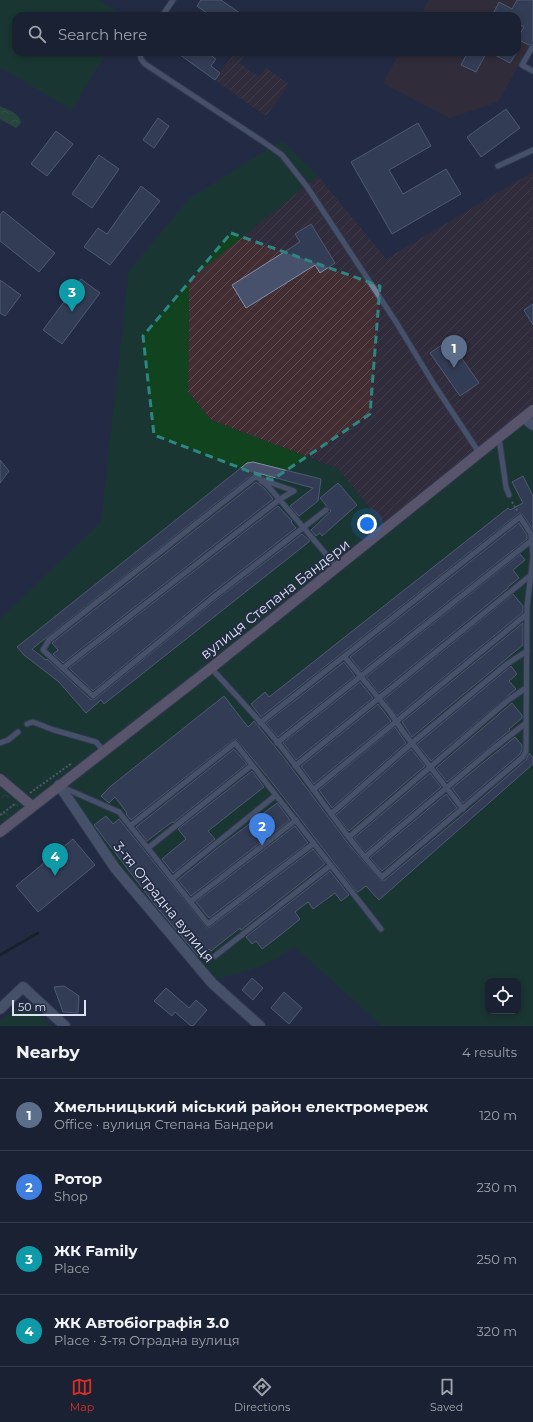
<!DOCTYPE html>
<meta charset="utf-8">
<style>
body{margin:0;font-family:Montserrat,sans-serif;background:#272e3e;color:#f1f3f6}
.controls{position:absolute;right:12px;bottom:12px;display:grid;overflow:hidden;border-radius:8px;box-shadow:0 2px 6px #0003}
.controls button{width:36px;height:36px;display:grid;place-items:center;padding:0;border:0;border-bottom:1px solid #383e4d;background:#1a2132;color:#f1f3f6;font:20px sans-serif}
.scale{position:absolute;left:12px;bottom:10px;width:74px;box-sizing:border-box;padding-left:4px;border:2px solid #dce2f2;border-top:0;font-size:11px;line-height:14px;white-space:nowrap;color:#dce2f2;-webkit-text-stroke:3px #232c43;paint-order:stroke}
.you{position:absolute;left:367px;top:524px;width:14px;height:14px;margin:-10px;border:3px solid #fff;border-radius:50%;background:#1a73e8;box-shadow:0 0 0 6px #1a73e833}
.badge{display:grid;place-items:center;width:26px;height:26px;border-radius:50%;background:#d93025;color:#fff;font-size:13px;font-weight:700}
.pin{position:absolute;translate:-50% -33px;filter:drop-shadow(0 1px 2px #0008)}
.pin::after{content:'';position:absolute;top:21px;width:14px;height:12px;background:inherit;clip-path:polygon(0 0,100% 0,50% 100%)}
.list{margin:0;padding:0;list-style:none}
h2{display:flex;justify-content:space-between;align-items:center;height:52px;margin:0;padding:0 16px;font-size:17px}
h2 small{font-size:13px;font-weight:400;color:#9fa3ac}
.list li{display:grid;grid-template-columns:26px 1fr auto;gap:12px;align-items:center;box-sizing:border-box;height:72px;padding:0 16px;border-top:1px solid #383e4d}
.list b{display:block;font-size:15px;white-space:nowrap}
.list p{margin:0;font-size:13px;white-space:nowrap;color:#9fa3ac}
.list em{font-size:13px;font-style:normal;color:#9fa3ac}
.icon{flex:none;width:22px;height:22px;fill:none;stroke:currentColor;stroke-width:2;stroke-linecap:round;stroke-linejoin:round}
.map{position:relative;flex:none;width:533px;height:1026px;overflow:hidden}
.search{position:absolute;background:#1a2132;box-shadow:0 2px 6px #0003;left:12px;right:12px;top:12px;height:44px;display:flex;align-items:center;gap:10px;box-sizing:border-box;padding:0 14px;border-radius:12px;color:#9fa3ac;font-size:15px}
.sheet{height:340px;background:#1a2132}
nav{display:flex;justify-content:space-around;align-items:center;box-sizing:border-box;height:56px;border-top:1px solid #383e4d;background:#1a2132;font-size:11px;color:#9fa3ac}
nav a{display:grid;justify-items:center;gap:2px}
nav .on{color:#d93025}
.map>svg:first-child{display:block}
</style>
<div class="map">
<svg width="533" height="1026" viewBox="0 0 533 1026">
<defs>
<pattern id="industrial-furrows" width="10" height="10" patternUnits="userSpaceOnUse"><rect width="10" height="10" fill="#422e32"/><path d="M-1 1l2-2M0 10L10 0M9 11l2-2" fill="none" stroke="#5d4c50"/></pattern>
<pattern id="forest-crowns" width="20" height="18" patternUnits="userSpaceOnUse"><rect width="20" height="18" fill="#2a6637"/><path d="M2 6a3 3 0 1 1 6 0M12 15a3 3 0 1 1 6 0" fill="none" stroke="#487c54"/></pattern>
<pattern id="park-crowns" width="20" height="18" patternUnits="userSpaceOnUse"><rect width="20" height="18" fill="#11431e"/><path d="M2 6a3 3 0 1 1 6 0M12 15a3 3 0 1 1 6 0" fill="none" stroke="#335e3f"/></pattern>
</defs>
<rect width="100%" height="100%" fill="#232c43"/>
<path fill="url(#industrial-furrows)" d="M235,52H238L244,56L239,63L259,77L266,68L289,84L266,116L215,80Z
M533,172V406L385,527L337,468L211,420L188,392L189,280L318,176L386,259Z"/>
<path fill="#432e2d" d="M429,0H533V39L498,102L449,118L383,83L400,52H517V16H420Z"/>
<path fill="#11431e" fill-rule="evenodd" d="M0,0H98L125,16H16V52H106L72,110L0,67Z
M282,141L318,176L189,280L188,392L211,420L337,468L385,527L32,800L0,773V619L101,522L129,271L190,198Z
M533,416V1026H382L295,947L264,965L218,979C205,966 192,954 180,940C137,895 99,838 64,787L214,671ZM488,981H518V1011H488Z
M24,1003L52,1026H0V1021Z"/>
<path fill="url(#forest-crowns)" d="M0,106C8,110 20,113 21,123L16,128L0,119Z"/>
<path fill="url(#park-crowns)" d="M0,785L25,806L0,826Z"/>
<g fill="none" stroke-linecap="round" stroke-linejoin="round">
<path stroke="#071516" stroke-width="3" d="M0,955L38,933"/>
</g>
<path fill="#47516b" stroke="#838eaa" d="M201,0H221L244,16H211L197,6Z
M517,0H533V42L529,45L517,39L524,27L517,23V16H492L499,2L512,9Z
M176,52H206L216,59L211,66L220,73L215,80Z
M468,52H487L476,72L461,65Z
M489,52H517L510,63Z
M506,109L520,128L481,157L467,137Z
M158,118L169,126L154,148L143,140Z
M418,123L431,146L389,170L403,194L446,169L461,194L392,234L351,162Z
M56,131L73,144L47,176L31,164Z
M99,155L119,169L92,208L72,194Z
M141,186L160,201L110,265L84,247L98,228L107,234Z
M3,211L55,253L39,272L0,241V215Z
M311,224L335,263L320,273L315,265L246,308L232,285L300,242L295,234Z
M81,279L100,293L62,344L43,330Z
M0,280L21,295L5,316L0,313Z
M533,304V325L524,310Z
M449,340L479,383L460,396L430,353Z
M0,460L9,471L0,483Z
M253,462L321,479L318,501L299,516L290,506L313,488L254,472L255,473L253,474L32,649L46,660L47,659L90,699L94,700L217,599L302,534L310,541L104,704L101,700L86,713L59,682L24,655L17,647L247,463Z
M523,476L533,496V530L523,515L520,513L518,514L261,717L251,704L265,692L269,697L508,508L510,510L523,503L512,482Z
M256,482L265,489L273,499L63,663L53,654L58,650L52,643Z
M338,483L357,505L322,536L320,533L316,536L311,530L331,511L320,498Z
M278,506L292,521L291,522L296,528L212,593L93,691L69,668Z
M519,523L527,535V539L361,671L350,657Z
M520,554L525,560L513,570L519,578L508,587V588L379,693L366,677Z
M513,594L523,606V612L397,716L384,699Z
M523,623V645L412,737L402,722Z
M344,662L355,676L278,737L266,723Z
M511,666L517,674L509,681L516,689L431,761L417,744Z
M360,682L373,698L296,760L283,743Z
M224,696L248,727L254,721L263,732L284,758L350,846L381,881L385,880L466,812L526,760L529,753L533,758V764L379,900L366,886L358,892L355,890L271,781L236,739L233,740L131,820L126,814L127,813L115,797L109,803L101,796L111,786Z
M512,703L522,715V718L509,729L510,730L447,782L436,768Z
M378,704L391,721L314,784L301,766Z
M395,727L406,743L332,808L319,790Z
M515,737L522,745V750L520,754L463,803L452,788Z
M234,749L247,764L173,823L172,822L147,841L136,827Z
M411,749L425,766L349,831L336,815Z
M252,771L264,787L208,831L215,839L173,873L162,859L186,839L178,829Z
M430,773L441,787L365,852L354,838Z
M446,794L457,808L382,871L370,858Z
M277,803L290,820L191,896L178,880L220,846Z
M106,816L113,824L119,819L207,928L210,927L313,849L325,864L241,930L240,928L211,951L209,949L199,957L155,905L94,825Z
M295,826L308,843L209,918L196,902Z
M73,839L95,865L38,912L16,886Z
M330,871L349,895L341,901L335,893L313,909L308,902L295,912L300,919L283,933L262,949L256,941L252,944L246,937Z
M252,978L263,988L253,1000L242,990Z
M64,986L79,996L78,1013L63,1012L54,987Z
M166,988L189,1008L196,1000L207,1010L193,1026H191L175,1012L172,1016L154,1001Z
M284,992L302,1008L289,1024L271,1008Z"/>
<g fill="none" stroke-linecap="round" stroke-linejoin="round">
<g stroke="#424a5d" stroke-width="7">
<path id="lane" d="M162,16L173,0
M533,46L522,65L533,71
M140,52L141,59L145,64L265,143L282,155L308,188L396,322L435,386L480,454
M498,166L533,150
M499,438L506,487L509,495
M255,477L49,640L43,650L93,696L215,596L326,510
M261,481L268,486L337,567
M344,656L390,712L404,733L463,809
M63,668L280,499L294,491L255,477
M211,668C232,691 254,714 274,738C311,783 342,834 382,877L523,757L526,751L527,607L533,556L531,534L520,517L260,723
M27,724L33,722L54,730L96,742L104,751
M0,743L8,740L18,732
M277,743L532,540
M295,766L531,575
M62,787L119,812L208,924L314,843
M313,790L527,614
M331,814L412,743L507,664L527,651
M130,826L235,743L381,929
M349,837L507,701L526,688
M148,848L252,765
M365,857L490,751L526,723
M172,879L276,795
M190,902L296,820
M215,956L331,865"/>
</g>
<g stroke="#424a5d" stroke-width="12">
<path id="street" d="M524,418L533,425
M59,785L115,868L212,983L260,1026
M0,1009L23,987L65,1026"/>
</g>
<g stroke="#424a5d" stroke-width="12">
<path id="secondary" d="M0,779L32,806
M0,832L211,668L533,410"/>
</g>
<path stroke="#858da0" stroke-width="2" stroke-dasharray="2 2" stroke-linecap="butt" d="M512,502L518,512
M30,793L72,763
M0,815L15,804"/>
<use href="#lane" stroke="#727d98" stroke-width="5"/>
<use href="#street" stroke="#727d98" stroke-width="10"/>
<use href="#secondary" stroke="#9a869c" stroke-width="10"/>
</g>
<path d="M0 0H533V1026H0ZM231,233L380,286L370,414L272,480L154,435L143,336Z" fill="#232c43" fill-opacity=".55" fill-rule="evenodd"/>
<path fill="none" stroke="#2e8682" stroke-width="3" stroke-dasharray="8 5" stroke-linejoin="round" d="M231,233L380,286L370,414L272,480L154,435L143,336Z"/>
<g text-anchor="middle" stroke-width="3.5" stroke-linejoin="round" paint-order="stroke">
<g font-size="14" fill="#dce2f2" stroke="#232c43">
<text transform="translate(275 599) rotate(-38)" y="5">вулиця Степана Бандери</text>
<text transform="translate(164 902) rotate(51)" y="5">3-тя Отрадна вулиця</text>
</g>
</g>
</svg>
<div class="controls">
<button><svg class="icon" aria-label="locate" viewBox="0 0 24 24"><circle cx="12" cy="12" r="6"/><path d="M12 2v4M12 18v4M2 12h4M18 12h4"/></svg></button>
</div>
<div class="scale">50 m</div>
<div class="you"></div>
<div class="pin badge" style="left:454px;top:368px;background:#5c6f8a">1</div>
<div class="pin badge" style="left:262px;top:846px;background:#3f7fe0">2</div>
<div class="pin badge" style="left:72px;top:312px;background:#0f9aa8">3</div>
<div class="pin badge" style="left:55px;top:876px;background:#0f9aa8">4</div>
<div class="search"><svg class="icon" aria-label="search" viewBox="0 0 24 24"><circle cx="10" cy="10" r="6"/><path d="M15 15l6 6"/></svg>Search here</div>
</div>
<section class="sheet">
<h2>Nearby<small>4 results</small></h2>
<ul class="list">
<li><span class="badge" style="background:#5c6f8a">1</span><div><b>Хмельницький міський район електромереж</b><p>Office · вулиця Степана Бандери</p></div><em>120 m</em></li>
<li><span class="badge" style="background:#3f7fe0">2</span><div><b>Ротор</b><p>Shop</p></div><em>230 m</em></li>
<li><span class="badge" style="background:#0f9aa8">3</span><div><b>ЖК Family</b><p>Place</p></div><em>250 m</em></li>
<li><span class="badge" style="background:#0f9aa8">4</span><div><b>ЖК Автобіографія 3.0</b><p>Place · 3-тя Отрадна вулиця</p></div><em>320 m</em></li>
</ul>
</section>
<nav>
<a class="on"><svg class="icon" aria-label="map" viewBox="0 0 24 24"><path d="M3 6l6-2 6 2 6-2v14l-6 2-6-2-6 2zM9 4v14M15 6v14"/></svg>Map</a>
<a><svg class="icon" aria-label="directions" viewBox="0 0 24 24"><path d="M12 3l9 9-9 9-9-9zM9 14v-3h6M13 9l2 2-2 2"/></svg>Directions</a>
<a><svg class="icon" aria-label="saved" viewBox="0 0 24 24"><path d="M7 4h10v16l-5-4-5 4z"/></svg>Saved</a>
</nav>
